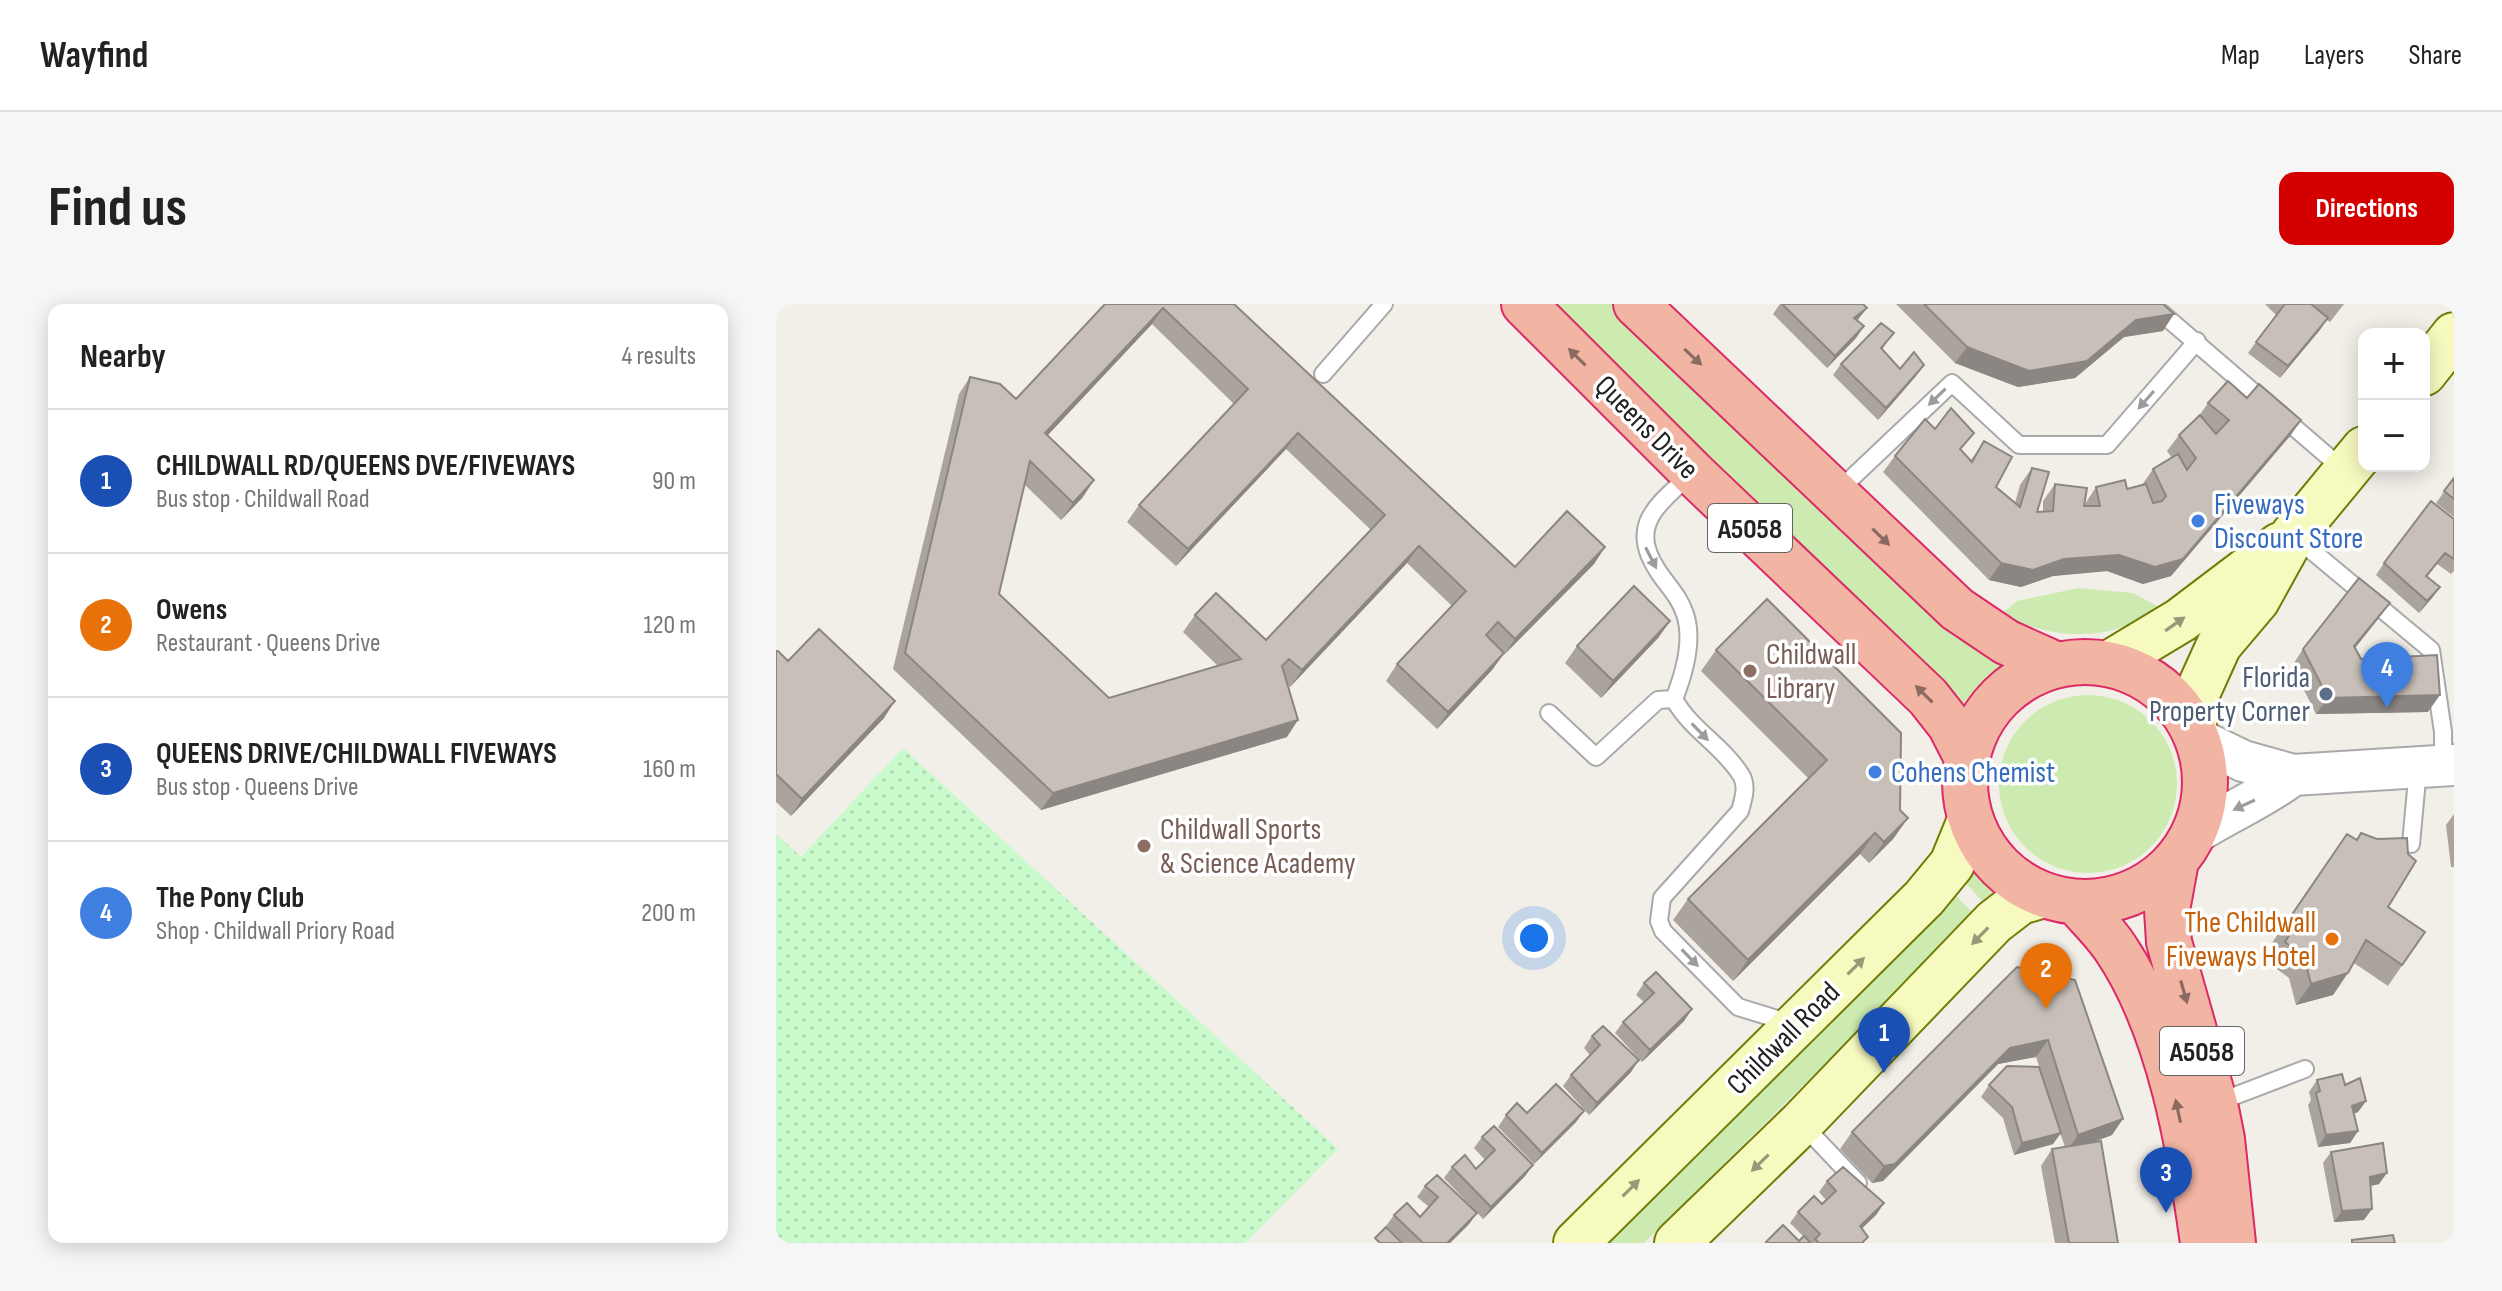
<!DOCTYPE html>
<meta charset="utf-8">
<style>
body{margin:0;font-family:"Sofia Sans Condensed",sans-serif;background:#f6f6f6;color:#222}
.controls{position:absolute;right:24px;top:24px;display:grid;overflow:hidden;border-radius:16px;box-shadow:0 4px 20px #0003}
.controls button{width:72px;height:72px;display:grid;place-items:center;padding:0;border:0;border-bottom:2px solid #e0e0e0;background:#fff;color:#222;font:40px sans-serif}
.you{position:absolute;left:758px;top:634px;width:28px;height:28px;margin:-20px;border:6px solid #fff;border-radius:50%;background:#1a73e8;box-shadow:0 0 0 12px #1a73e833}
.badge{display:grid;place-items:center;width:52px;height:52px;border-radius:50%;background:#d40000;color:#fff;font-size:26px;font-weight:700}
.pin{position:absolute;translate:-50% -66px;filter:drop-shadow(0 2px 4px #0008)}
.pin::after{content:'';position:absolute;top:42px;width:28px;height:24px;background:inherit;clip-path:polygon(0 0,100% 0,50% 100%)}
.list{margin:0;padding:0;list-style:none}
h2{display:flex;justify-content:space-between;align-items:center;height:104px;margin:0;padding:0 32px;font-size:34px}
h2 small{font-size:26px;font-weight:400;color:#767676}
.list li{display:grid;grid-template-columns:52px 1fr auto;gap:24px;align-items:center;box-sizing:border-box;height:144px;padding:0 32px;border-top:2px solid #e0e0e0}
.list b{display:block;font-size:30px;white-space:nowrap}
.list p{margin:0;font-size:26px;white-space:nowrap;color:#767676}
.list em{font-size:26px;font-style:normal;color:#767676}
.map{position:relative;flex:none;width:1678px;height:939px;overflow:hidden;border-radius:16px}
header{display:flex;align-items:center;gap:48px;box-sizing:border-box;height:112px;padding:0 40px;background:#fff;border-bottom:2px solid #e0e0e0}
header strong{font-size:38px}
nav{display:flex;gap:44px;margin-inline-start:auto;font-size:28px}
.intro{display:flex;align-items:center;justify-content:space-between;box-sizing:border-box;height:192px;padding:0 48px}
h1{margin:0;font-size:56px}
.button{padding:20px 36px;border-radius:16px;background:#d40000;color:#fff;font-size:28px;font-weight:700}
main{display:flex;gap:48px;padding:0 48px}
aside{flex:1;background:#fff;border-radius:16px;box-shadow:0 4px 20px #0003}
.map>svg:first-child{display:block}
</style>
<header>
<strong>Wayfind</strong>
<nav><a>Map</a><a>Layers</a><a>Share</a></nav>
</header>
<div class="intro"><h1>Find us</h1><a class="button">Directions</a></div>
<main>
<aside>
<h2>Nearby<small>4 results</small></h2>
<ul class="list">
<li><span class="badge" style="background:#1a4fb4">1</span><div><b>CHILDWALL RD/QUEENS DVE/FIVEWAYS</b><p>Bus stop · Childwall Road</p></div><em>90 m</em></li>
<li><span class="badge" style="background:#e8710a">2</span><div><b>Owens</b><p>Restaurant · Queens Drive</p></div><em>120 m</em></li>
<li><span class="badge" style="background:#1a4fb4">3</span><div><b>QUEENS DRIVE/CHILDWALL FIVEWAYS</b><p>Bus stop · Queens Drive</p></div><em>160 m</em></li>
<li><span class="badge" style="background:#3f7fe0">4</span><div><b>The Pony Club</b><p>Shop · Childwall Priory Road</p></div><em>200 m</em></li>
</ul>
</aside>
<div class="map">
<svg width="1678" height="939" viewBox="0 0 1678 939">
<defs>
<pattern id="park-dots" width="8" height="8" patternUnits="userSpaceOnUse" patternTransform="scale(2)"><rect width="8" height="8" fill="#c8facc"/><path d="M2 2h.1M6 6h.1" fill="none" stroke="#acd6af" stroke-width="1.8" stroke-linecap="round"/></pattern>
</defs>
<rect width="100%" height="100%" fill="#f2efe9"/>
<path fill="#cdebb0" d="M774,0H847L1236,353L1177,409L984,215L881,101Z
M1303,284L1357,289L1383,303C1337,340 1275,336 1225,310L1241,297Z
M1223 480a89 89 0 1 1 178 0a89 89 0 1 1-178 0Z
M1200,555L1228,583L1209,600L1184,573Z
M1173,584L1199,611L868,939H815Z"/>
<path fill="url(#park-dots)" d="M127,444L562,845L469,939H0V530L25,553Z"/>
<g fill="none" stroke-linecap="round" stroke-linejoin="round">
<g stroke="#a9a9a9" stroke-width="20">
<path id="service" d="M1375,0L1569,167
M547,70L608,0
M914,171C876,205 851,225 886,273C895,285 904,295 909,310C918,337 908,370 898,395C914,425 947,442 965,471C972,482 967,496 964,507L886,594L883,617L887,627L962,703L1014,719
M1062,187L1176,79L1243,141H1331L1421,37
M1518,232L1655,346L1667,428V461
M773,409L820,453L882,396L898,395
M1635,540L1642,464
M1440,799L1529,765
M1026,820L1082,879"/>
</g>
<g stroke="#a9a9a9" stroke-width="44">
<path id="tertiary" d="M1422,435L1467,457L1517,471L1678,461
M1418,530C1450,509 1486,495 1517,471"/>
</g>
<g stroke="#707d05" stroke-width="48">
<path id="secondary" d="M1648,69L1678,31
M1332,360L1405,316L1504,241
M1418,426L1419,394L1443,341L1481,296L1517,231L1588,145
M800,939L1148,594L1176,560L1194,516
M901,939L1025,819L1218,618L1244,598L1268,591"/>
</g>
<g stroke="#dc2a67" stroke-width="48">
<path id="trunk" d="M748,0L917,169L1152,393L1174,421L1191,454
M860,0L1181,305L1230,338L1281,361
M1189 478a120 120 0 1 1 240 0a120 120 0 1 1-240 0Z
M1400,557L1391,606L1393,638L1439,800L1446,835L1457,939
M1300,598C1314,614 1329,628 1340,645C1394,725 1414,845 1427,939"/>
</g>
<use href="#service" stroke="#fff" stroke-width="16"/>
<use href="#tertiary" stroke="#fff" stroke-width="40"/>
<use href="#secondary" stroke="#f7fabf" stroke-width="44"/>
<use href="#trunk" stroke="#f2b4a3" stroke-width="44"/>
</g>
<path fill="#aba49e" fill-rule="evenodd" d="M329,0H458L739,263L829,243L818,260L727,351L716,366L661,425L610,377L621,360L676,302L631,259L514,383L511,380V433L265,506L117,365L183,90L194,73L240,95ZM376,20L458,100L363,201L351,218L400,262L510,145L595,226L490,336L419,311L407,328L442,362L333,394L223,290L248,180L285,216L307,193L271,131Z
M1004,0H1087L1091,4L1081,17L1088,22L1080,34L1051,64L997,10Z
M1120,0H1387V27L1348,33L1299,74L1242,83L1179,59Z
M1489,0H1568L1554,18L1551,16L1504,74L1472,49L1500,11Z
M1110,41L1106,45L1124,65L1148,61L1140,72L1102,116L1057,71L1065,60Z
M1471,94L1525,116L1514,132L1395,272L1367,280L1331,267L1277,272L1245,283L1213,276L1107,168L1119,152L1195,156L1208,137L1220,183L1239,199L1244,181L1256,164L1261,208H1267V197L1279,180L1309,202V200L1320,183L1351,185L1366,181L1377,165L1396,154L1391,147L1403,131L1423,112L1432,99Z
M1678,174V213L1660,199Z
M1678,215V267L1675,270L1661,260L1651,273L1664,283L1656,294L1643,309L1600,271L1608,259Z
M1602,315L1579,344L1585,355L1652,408L1540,410L1516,362L1527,345Z
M894,317L882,334L825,394L789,359L801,342Z
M940,346L1132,514L1117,535L1093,559L1084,550L957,677L897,616L912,595L1032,474L925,367Z
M0,347L12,357L108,414L15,512L0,498Z
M1678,510V563H1675L1670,521Z
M1585,529L1612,603L1649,628L1612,682L1578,659L1557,691L1520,701L1513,674L1494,660L1499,651L1491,646L1571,530L1580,536Z
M1241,663L1336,831L1315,839L1342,939H1279L1265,862L1276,845L1289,843L1284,829L1277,840L1238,851L1227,814L1205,793L1213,781L1275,799L1260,753L1222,760L1107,877L1096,879L1064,845L1076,828Z
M868,679L916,705L908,717L866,758L839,729L847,718L868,698L860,691Z
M816,732L855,768L813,811L787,782L795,771L814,751L808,744Z
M1541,776L1569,781L1590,797L1582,808L1577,810L1582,827L1574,839L1542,843L1532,801L1535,796L1533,788Z
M808,807L800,818L758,860L722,823L730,811Z
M706,833L757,861L749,872L707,915L668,874L676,863L700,865L709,856L698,844Z
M1555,848L1603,880L1594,882L1588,916L1558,918L1547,859Z
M1051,877L1108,899L1100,911L1086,924L1088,939H989L1007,921L1023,937L1028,933L1014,919L1022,908L1046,900L1050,896L1043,888Z
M649,882L701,909L693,920L674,939H627L610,922L618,911L644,913L653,903L641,893Z"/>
<path fill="#8b8681" d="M387,4L376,20L258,146L269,129Z
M1091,4L1082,15L1070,25L1078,14Z
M1398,10L1387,27L1348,33L1299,74L1242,83L1179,59L1191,43Z
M1552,14L1544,26L1504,74L1512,62Z
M1088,22L1080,34L1051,64L1059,52Z
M1148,61L1140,72L1102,116L1110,104Z
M1525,116L1514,132L1395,272L1367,280L1331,267L1277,272L1245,283L1213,276L1225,259L1288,255Z
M522,129L510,145L400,262L412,245Z
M318,176L307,193L285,216L297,199Z
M643,242L631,259L514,383L526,366Z
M829,243L818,260L728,351L739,335Z
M1664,283L1656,294L1643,309L1651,297Z
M1614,299L1602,315L1567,359L1578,342Z
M894,317L882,334L825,394L837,377Z
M728,349L716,366L661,425L672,408Z
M1664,391L1652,408L1540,410L1552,394Z
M119,397L108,414L15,512L26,495Z
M522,416L511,433L265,506L277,489Z
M1132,514L1117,535L1093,559L1108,538Z
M1099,529L1084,550L957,677L972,656Z
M1572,669L1557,691L1520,701L1535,680Z
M916,705L908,717L866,758L874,746Z
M1272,736L1260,753L1222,760L1107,877L1096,879L1108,862L1234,744Z
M863,756L855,768L813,811L821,799Z
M1590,797L1582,808L1568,813L1576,802Z
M808,807L800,818L758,860L766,849Z
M1347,815L1336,831L1290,848L1302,831Z
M1582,827L1574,839L1542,843L1550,831Z
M1285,829L1277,840L1238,851L1246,839Z
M757,861L749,872L707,915L715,903Z
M1611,869L1603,880L1586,884L1594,873Z
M1108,899L1100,911L1076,934L1084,922Z
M1596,905L1588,916L1558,918L1566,907Z
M701,909L693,920L674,939H671Z"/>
<path fill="#c7bfb8" stroke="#8b8681" stroke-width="2" fill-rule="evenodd" d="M329,0H458L739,263L791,207L829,243L739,335L722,318L710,331L728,349L672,408L621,360L690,287L643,242L526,366L513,355L506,362L522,416L277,489L129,349L194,73L224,80L240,95ZM387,4L472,85L363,201L412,245L522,129L609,211L490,336L440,289L419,311L465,355L333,394L223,290L254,157L297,199L318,176L269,129Z
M1006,0H1087L1091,4L1078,14L1088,22L1059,52Z
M1148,0H1387L1398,10L1360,16L1311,57L1253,67L1191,43Z
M1509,0H1535L1552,14L1512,62L1480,38Z
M1105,19L1118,29L1105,44L1124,65L1138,48L1148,61L1110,104L1065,60Z
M1452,77L1471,94L1483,80L1525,116L1407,255L1379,263L1343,251L1288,255L1257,266L1225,259L1119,152L1149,115L1159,125L1175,104L1198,129L1184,145L1196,158L1208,137L1236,153L1220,183L1244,203L1256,164L1273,168L1261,208L1277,207L1279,180L1311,184L1308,202H1324L1320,183L1349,176L1351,185L1370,180L1377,199L1386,197L1390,192L1377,165L1402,150L1411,166L1420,154L1403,131L1424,111L1440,130L1453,116L1432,99Z
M1678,174V195L1668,187Z
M1655,197L1678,215V255L1669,249L1650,272L1664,283L1651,297L1608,259Z
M1583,274L1614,299L1578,342L1585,355L1661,351L1664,391L1552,394L1527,345Z
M858,282L894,317L837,377L801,342Z
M991,295L1125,429L1124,506L1132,514L1108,538L1099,529L972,656L912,595L1051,456L940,346Z
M43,325L119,397L26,495L0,470V347H2L12,357Z
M1585,529L1601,535L1631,534L1632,550L1640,557L1612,603L1649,628L1626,661L1590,636L1572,669L1535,680L1528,653L1509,638L1514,630L1506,625L1571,530L1581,536Z
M1241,663L1299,676L1347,815L1302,831L1272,736L1234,744L1119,860L1108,862L1076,828Z
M880,668L916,705L874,746L847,718L878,689L868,679Z
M827,722L863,756L821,799L795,771L824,741L816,732Z
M1231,762L1263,763L1285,829L1246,839L1236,803L1213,781Z
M1566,770L1569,781L1584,774L1590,797L1576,802L1582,827L1550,831L1540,789L1544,787L1541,776Z
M780,780L808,807L766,849L730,811L741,799L751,809Z
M718,822L757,861L715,903L676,863L689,851L700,865L719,846L706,833Z
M1325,837L1342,939H1293L1276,845Z
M1607,839L1611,869L1594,873L1596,905L1566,907L1555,848Z
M1067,863L1108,899L1084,922L1092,933L1086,939H1043L1039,935L1044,930L1022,908L1038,892L1046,900L1060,887L1051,877Z
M661,871L701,909L671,939H647L618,911L631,899L644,913L662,893L649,882Z
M1007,921L1023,937L1028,932L1035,939H991L990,938Z
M610,923L626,939H604L599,934Z
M1617,931L1619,939H1576V936Z"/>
<defs><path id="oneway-solid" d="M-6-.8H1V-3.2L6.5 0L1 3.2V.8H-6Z" transform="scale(2)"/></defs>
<g fill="#8a6b62">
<use href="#oneway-solid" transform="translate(801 53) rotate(-135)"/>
<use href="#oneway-solid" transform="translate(917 53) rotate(43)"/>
<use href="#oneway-solid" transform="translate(1105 233) rotate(44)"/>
<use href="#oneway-solid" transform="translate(1148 390) rotate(-135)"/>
<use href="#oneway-solid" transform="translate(1408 688) rotate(74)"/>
<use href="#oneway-solid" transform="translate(1402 807) rotate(-102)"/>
</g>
<g fill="#9c9c9c">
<use href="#oneway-solid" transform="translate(1161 93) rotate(136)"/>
<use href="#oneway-solid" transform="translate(1370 96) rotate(131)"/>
<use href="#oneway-solid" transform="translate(875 254) rotate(63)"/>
<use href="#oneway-solid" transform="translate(924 428) rotate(46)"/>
<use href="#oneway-solid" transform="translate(1468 501) rotate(155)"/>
<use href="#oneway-solid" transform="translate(914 654) rotate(46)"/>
</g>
<g fill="#979978">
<use href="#oneway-solid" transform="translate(1399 320) rotate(-35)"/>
<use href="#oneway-solid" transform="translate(1204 632) rotate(134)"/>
<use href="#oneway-solid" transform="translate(1080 662) rotate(-45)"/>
<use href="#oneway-solid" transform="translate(984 859) rotate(136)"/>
<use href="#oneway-solid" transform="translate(855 884) rotate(-45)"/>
</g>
<g fill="#3f7fe0" stroke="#fff" stroke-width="3">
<circle cx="1422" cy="217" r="8"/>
<circle cx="1099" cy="468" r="8"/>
</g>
<g fill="#8d6e63" stroke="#fff" stroke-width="3">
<circle cx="974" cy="367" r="8"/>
<circle cx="368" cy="542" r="8"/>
</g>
<circle fill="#5c6f8a" stroke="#fff" stroke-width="3" cx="1550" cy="390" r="8"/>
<circle fill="#e8710a" stroke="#fff" stroke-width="3" cx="1556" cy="635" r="8"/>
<g text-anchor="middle" stroke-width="7" stroke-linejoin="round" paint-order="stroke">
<g fill="#fff" stroke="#646464" stroke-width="2">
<rect x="932" y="200" width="84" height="48" rx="6"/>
<rect x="1384" y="723" width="84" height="48" rx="6"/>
</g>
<g font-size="28" font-weight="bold" fill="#222">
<text x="974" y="234">A5058</text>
<text x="1426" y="757">A5058</text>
</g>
<g font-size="30" fill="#222" stroke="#fff">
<text transform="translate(871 123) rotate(45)" y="10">Queens Drive</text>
<text transform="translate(1007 734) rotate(-45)" y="10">Childwall Road</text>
</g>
<g font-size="30" fill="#366cbe" stroke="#fff" text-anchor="start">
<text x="1438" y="210">Fiveways<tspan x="1438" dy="34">Discount Store</tspan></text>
<text x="1115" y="478">Cohens Chemist</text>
</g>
<g font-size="30" fill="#785e54" stroke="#fff" text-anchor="start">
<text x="990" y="360">Childwall<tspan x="990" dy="34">Library</tspan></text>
<text x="384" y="535">Childwall Sports<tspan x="384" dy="34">&amp; Science Academy</tspan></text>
</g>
<g font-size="30" fill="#4e5e75" stroke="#fff" text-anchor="end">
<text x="1534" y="383">Florida<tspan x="1534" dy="34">Property Corner</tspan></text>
</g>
<g font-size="30" fill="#c56008" stroke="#fff" text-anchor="end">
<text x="1540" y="628">The Childwall<tspan x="1540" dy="34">Fiveways Hotel</tspan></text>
</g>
</g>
</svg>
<div class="controls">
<button>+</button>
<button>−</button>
</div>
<div class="you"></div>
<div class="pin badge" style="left:1108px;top:769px;background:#1a4fb4">1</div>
<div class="pin badge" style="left:1270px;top:705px;background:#e8710a">2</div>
<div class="pin badge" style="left:1390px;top:909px;background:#1a4fb4">3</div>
<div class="pin badge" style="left:1611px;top:404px;background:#3f7fe0">4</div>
</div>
</main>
